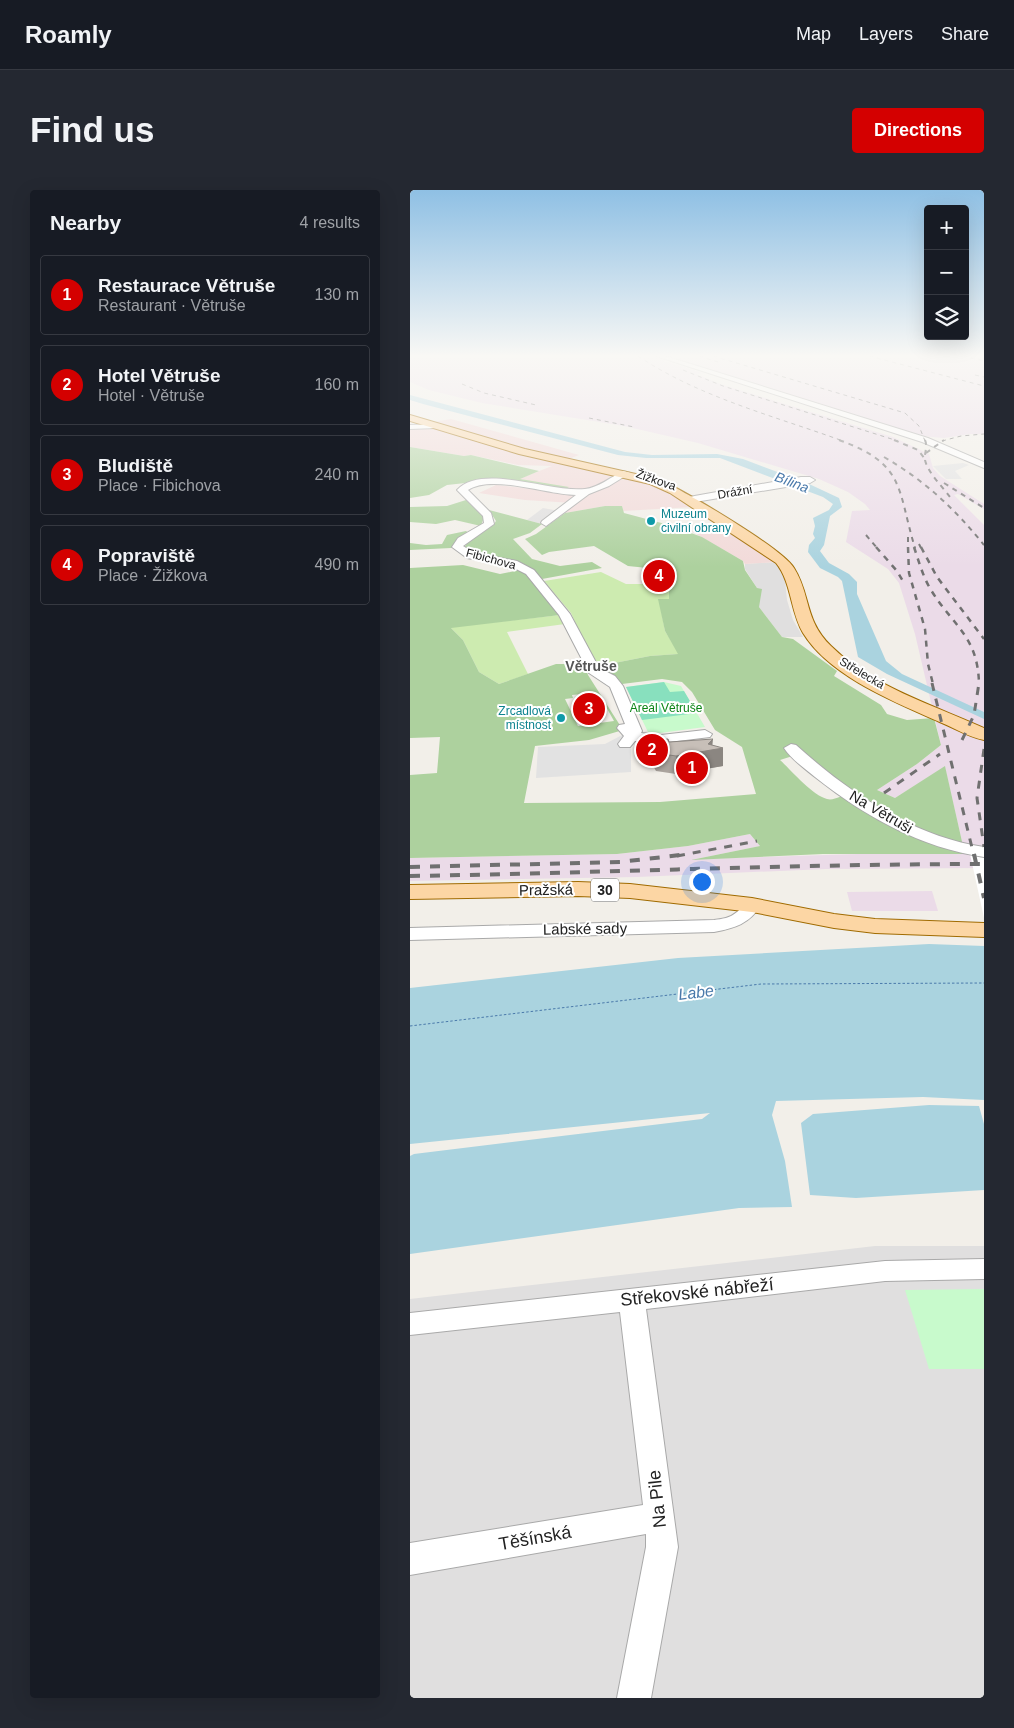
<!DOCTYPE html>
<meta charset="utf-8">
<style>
body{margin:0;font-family:Helvetica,sans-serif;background:#242831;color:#f1f3f6}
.controls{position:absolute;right:15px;top:15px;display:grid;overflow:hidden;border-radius:5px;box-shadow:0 5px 20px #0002}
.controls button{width:45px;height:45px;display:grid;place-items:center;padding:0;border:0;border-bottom:1px solid #363941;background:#171b24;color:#f1f3f6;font:25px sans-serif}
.you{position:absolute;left:291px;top:691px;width:18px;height:18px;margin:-12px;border:4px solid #fff;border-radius:50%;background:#1a73e8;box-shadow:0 0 0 8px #1a73e833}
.badge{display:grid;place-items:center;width:32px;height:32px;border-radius:50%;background:#d40000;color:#fff;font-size:16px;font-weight:700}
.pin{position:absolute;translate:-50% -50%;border:2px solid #fff;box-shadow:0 1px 5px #0006}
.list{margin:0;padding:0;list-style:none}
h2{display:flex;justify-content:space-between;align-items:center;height:65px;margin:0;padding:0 20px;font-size:21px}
h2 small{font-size:16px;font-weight:400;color:#9ea1a6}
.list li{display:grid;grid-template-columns:32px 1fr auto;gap:15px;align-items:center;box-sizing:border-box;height:80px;margin:0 10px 10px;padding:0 10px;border:1px solid #363941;border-radius:5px}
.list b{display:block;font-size:19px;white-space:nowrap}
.list p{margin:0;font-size:16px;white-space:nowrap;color:#9ea1a6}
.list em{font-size:16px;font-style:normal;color:#9ea1a6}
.icon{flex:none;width:28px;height:28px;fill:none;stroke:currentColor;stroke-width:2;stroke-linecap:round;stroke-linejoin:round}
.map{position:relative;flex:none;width:574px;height:1508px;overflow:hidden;border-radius:5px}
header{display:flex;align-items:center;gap:30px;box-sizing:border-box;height:70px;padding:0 25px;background:#171b24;border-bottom:1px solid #363941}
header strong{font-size:24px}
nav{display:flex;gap:28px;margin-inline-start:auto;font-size:18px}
.intro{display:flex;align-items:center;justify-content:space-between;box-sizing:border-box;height:120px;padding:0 30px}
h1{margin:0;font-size:35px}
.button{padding:12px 22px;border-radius:5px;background:#d40000;color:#fff;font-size:18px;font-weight:700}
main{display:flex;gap:30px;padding:0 30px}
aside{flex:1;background:#171b24;border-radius:5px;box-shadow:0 5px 20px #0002}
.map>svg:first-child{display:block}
</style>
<header>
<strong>Roamly</strong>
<nav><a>Map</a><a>Layers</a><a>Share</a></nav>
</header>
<div class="intro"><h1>Find us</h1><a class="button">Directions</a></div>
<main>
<aside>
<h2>Nearby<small>4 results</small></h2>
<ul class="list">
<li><span class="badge">1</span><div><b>Restaurace Větruše</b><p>Restaurant · Větruše</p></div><em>130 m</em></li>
<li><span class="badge">2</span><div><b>Hotel Větruše</b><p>Hotel · Větruše</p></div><em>160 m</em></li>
<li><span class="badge">3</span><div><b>Bludiště</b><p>Place · Fibichova</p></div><em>240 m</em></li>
<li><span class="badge">4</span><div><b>Popraviště</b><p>Place · Žižkova</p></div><em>490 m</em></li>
</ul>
</aside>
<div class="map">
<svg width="574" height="1508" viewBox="0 0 574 1508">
<rect width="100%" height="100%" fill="#f2efe9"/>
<path fill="#e0dfdf" d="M133,318L149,321L132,334L117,330Z
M366,372L374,380L377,410L383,430L393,447H372L349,417L347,398L335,379V374Z
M465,1056H574V1508H0V1109Z"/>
<path fill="#f2dad9" d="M41,229L169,265L149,273L220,285L250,297L283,317L213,321L212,316H195L155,323H152L163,313L115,310L69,303L86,295L150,302L158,298L109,289L142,276L108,275L61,265L54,266L0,257V236Z
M310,336L366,372L335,374L333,371L281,341Z"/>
<path fill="#ebdbe8" d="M0,166H245L256,172L293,183L286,184L313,195L483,247L519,264L523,278L530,286L574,314V319L548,304L544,305L574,335V656H553L535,577L485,608L467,600L507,574L531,555L505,444L489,393L478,379L436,352L442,321L460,320L455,314L438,302L409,289L288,253L214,236L72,213L19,200L0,192Z
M255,166H574V244H560L534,248L511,246Z
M340,644L350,656L286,669L480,663L574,664V678L416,679L227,687L0,691V668L207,664L278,656Z
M522,701L528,721H442L437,702Z"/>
<path fill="#cdebb0" d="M191,382L216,394H259V409H249L255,441L269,464L240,466L189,476L182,471L161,423L134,391Z
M150,425L155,434L97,442L118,484L89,494L69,482L53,450L40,437Z"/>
<path fill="#add19e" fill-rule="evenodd" d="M0,257L54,266L61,265L129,281L110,289L159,297L154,300L74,291L37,295L19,305L0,308Z
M56,310L74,327L71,336L45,330L26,334L0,332V317L37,316Z
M195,316H212L214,323L259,335L292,347L333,371L335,380L347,398L352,399L349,417L372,447L383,449L427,481L424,486L471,515L477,524L497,530L524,528L531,555L507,574L467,600L485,608L535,576L553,656L552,664H413L281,670L350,656L340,644L278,656L207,664L0,668V585L27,583L30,547L0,548V378L53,375L90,384L110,380L115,383L150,425L41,438L53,450L69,482L89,494L146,474H174L178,485L213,540L179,550L125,556L114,613L250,612L346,604L332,557L305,540L282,502L272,492L252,489L212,494L189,476L240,466L268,464L255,441L248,409H259V394L264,388L257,380L218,376L184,356L139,362L132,365L115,349L126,344L155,323ZM182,503L183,505L189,504L204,531L168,536L155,509L163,508L162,505ZM389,564L440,602C433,605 424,611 417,609C402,605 381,580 370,570Z
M79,320L132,334L120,343L103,349L122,369L150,376L182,372L192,378L132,389C105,362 82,374 54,358C61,345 78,343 86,331Z
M56,341L60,344L41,358L0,360V353L16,355L32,354L37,345Z"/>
<path fill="#c8facc" d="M254,492L271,496L295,537L250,543L238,542L216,497Z
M574,1099V1179H519L495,1100Z"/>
<path fill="#88e0be" d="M254,492L260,502L274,501L287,523L232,530L216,497Z"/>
<path fill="#e2e2e2" d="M553,273L559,275L545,281L552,289H536L523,276Z
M214,544L221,559V582L126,588L128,557L195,554Z"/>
<path fill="#aad3df" d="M0,205L215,262L242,265L307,264L333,269L397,293L429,308L432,317L420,326L414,355L410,361L419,373L439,384L447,392V404L476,471L492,484L574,522V529L477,484L448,467L432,391L428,387L410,378L398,362L399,355L405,348L403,344L405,336L403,328L419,320L423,314L413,307L310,268H236L208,265L13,214L0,210Z
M519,754L574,756V910L513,907L366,911L362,925L375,971L382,1017L329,1018L0,1064V966L4,964L292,929L300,923L0,954V798L268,768Z
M519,915L569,916L574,934V1000L446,1008L400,1005L391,933L403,924Z"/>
<path fill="#fff" d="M561,655L574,656V728L560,664Z"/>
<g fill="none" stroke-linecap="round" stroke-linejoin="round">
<path stroke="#4a7aab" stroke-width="1" stroke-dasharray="2.5 2" stroke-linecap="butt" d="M0,836L351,794L574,793"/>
<g stroke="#a9a9a9" stroke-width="2">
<path id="minor" d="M246,166H255L518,248L574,272V278L512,252Z
M29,234L30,236L26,238L0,239V235Z
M213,281L220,283L199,296L179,304L136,336L131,333L132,331L166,305C138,305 82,284 58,300L81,323L84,334L53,356L64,363L107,371L124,380L160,424L189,478L205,486L213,496L232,541L231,543L251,545L295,540L302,544L300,547L251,553L225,551L220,557H210L208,554L214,546L207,538L209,535L215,534L200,497L179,483L149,425L116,384L100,376L57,368L42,357L48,348L74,333L73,326L47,300C72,273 142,303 175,299C188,298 201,287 213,281Z
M391,287H400L405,290L400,293L279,313L274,310L279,307Z
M381,554L386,555C438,602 504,647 574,657V667C511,658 454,626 405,587C394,578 381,569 374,558Z
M342,710L348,711L351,715C339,734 325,738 304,742L0,750V738L304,730C312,729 320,728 327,722C333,717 334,712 342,710Z
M574,1069V1089L475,1091L236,1119L268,1357L241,1508H207L236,1357V1344L0,1385V1353L233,1315L210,1122L0,1145V1123L475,1071Z"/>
</g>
<g stroke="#a06b00" stroke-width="2">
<path id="major" d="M0,225L115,259L248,289C273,300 372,358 384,378C401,405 394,430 421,456C461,496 523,515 574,538V550C559,547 546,539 532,533C487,513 420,487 393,443C380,421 382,393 366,373L260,303L240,294L109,264L0,231Z
M168,692L220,694L342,708L424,724L465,729L574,733V747L465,743L424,738L342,722L220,708L168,706L0,709V695Z"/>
</g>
<use href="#minor" fill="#fff" fill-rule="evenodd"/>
<use href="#major" fill="#fcd6a4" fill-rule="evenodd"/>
<path stroke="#707070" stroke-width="1" stroke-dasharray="4 4" stroke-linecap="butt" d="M228,166C289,207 364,226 433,251
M289,166L308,172
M303,166L495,223L509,236L515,251
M459,166L574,196
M553,166L574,171
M273,180L313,196L488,251
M565,185L574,187
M52,194L74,203L126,215
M179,228L224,237
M532,251L551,246L574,244"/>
<path stroke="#707070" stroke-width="2" stroke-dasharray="5 5" stroke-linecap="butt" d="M429,250C496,274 487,299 505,358
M484,250L508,260L515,269
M515,250C518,257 514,263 515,270C518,283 532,296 540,307
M516,263L534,250
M474,267C514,290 545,319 574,355
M534,293L574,318
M456,345L467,358
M498,347V358
M509,354L511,358"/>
<path stroke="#707070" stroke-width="2.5" stroke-dasharray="6 6" stroke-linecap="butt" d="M466,357L487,381L494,393
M498,357L499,383L515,439L518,474L523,494
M504,357C509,372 513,387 521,400C543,436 568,446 569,494
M511,357L527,387L574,449"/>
<path stroke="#707070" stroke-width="3" stroke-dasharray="8 8" stroke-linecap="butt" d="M522,493L564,666
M552,550L564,525L569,493
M574,559L567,608L574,657
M474,603L530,564
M267,666L347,651"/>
<path stroke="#707070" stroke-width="4" stroke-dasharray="10 10" stroke-linecap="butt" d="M564,664L574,708
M0,677L210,672L279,664
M0,686C191,683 383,674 574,674"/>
</g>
<path fill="#aba49e" d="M240,551L259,552L313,576L266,584L246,581L240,570Z"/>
<path fill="#8b8681" d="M303,549L302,559L313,558V576L266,584V566Z"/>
<path fill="#c7bfb8" stroke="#8b8681" d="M258,549L259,552L303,549L298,554L313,558L266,566L246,563L240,551Z"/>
<linearGradient id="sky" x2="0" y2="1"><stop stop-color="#8fc0e4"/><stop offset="0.44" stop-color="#f9f8f5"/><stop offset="1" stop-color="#f9f8f5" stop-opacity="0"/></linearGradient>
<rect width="574" height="377" fill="url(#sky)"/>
<g fill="#0f9aa8" stroke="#fff" stroke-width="2">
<circle cx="241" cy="331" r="5"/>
<circle cx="151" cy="528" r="5"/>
</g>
<g text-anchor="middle" stroke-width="4" stroke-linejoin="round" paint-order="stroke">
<g font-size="12" fill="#222" stroke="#fff">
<text transform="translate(246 290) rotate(19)" y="4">Žižkova</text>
<text transform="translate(325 302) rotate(-10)" y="4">Drážní</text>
<text transform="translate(81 369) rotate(15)" y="4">Fibichova</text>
<text transform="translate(452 483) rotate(31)" y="4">Střelecká</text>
</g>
<g font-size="12" fill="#0d838f" stroke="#fff" text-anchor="start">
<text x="251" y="328">Muzeum<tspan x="251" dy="14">civilní obrany</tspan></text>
<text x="141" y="525" text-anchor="end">Zrcadlová<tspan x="141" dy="14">místnost</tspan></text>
</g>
<g font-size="12" fill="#0c8416" stroke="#fff">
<text x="256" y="522">Areál Větruše</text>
</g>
<g font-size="14" font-style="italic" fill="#4a7aab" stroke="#fff">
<text transform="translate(382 292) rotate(21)" y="5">Bílina</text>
</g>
<g font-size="14" font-weight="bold" fill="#555" stroke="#fff">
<text x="181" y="481">Větruše</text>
</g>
<rect fill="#fff" stroke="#646464" stroke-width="1" x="181" y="688.5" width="28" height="23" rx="4"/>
<g font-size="14" font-weight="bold" fill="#222">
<text x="195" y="705">30</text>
</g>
<g font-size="15" fill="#222" stroke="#fff">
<text transform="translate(471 622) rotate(30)" y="5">Na Větruši</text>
<text transform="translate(136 700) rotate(-1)" y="5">Pražská</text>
<text transform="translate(175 739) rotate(-1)" y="5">Labské sady</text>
</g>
<g font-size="16" font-style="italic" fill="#4a7aab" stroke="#fff">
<text transform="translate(286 802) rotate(-7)" y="6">Labe</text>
</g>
<g font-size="18" fill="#222" stroke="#fff">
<text transform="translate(287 1102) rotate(-6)" y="6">Střekovské nábřeží</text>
<text transform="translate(247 1309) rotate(-96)" y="6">Na Pile</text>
<text transform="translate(125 1348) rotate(-10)" y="6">Těšínská</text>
</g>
</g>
</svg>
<div class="controls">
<button>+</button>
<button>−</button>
<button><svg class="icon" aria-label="layers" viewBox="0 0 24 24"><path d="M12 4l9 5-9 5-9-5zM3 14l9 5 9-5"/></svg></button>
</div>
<div class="you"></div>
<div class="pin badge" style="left:282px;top:578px">1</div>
<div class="pin badge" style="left:242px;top:560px">2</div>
<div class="pin badge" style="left:179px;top:519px">3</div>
<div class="pin badge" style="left:249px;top:386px">4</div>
</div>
</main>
